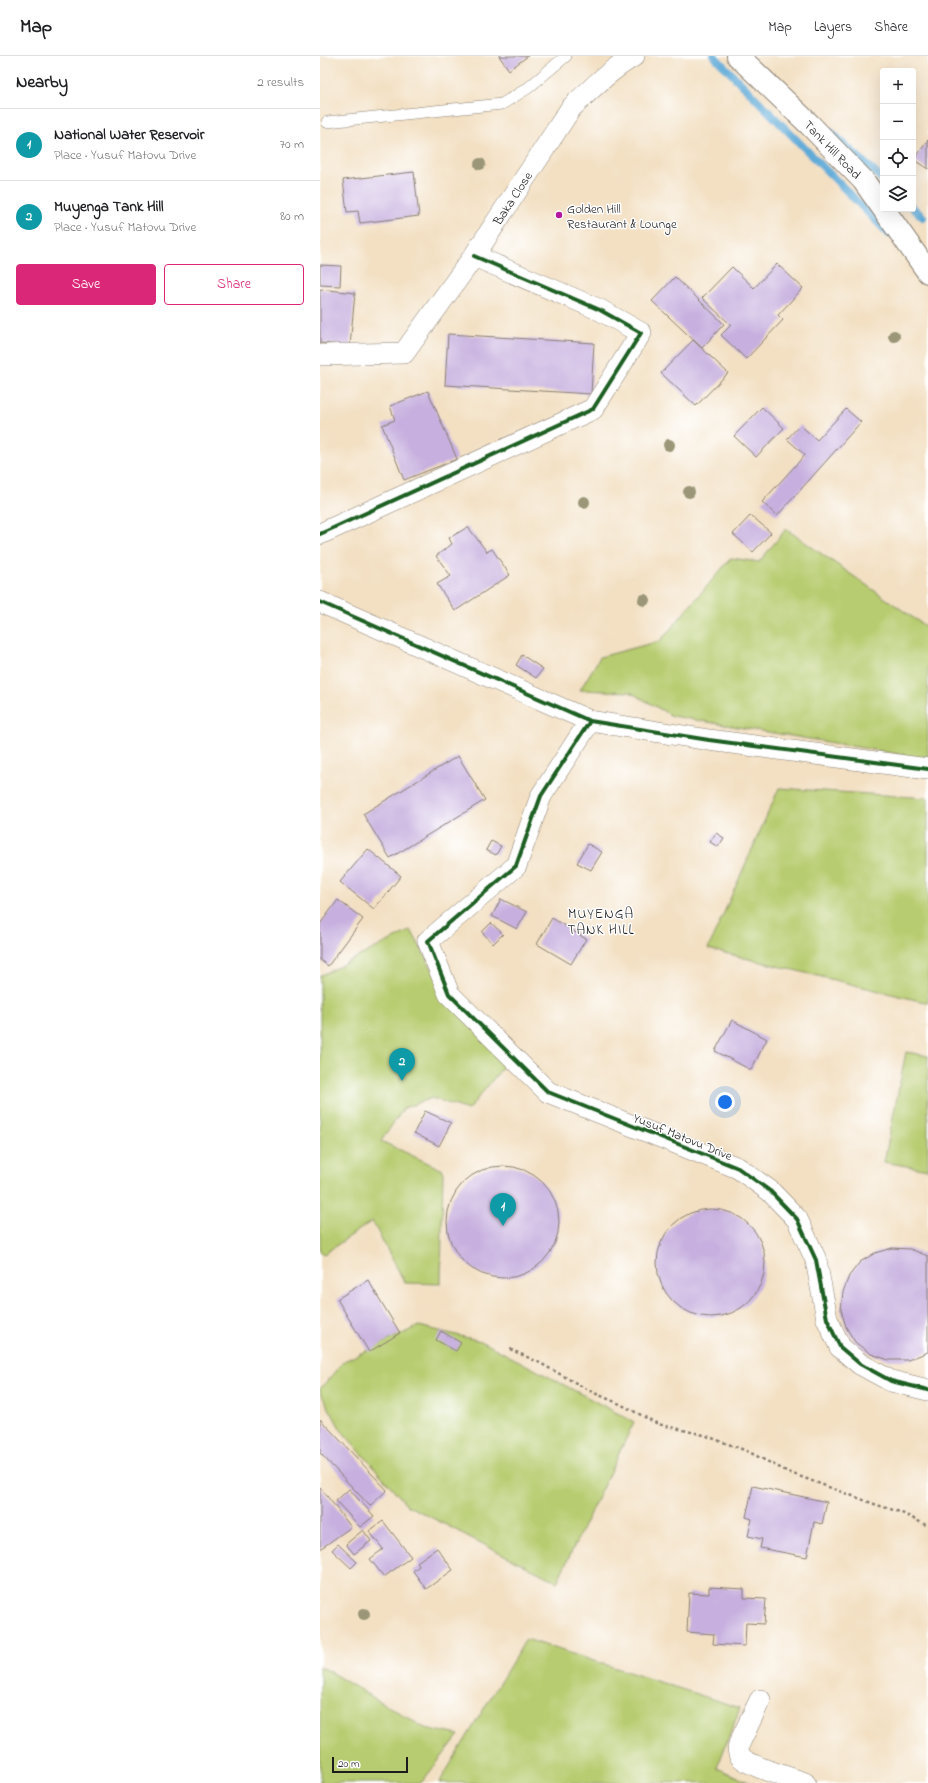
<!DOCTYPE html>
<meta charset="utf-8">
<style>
body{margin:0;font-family:"Indie Flower",sans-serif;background:#f6f6f6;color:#202124}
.controls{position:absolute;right:12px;top:12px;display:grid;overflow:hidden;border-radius:4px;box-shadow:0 4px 16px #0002}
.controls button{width:36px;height:36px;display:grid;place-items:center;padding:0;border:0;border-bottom:1px solid #e0e0e0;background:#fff;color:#202124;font:20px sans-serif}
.scale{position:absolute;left:12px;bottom:10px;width:76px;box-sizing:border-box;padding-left:4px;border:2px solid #1c1c1c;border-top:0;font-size:11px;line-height:14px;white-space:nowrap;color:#1c1c1c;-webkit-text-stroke:3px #fff;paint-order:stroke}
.you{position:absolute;left:405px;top:1046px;width:14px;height:14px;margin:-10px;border:3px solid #fff;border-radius:50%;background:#1a73e8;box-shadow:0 0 0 6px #1a73e833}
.badge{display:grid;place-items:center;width:26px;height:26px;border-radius:50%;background:#db2777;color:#fff;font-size:13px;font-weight:700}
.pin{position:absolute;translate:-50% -33px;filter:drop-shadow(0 1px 2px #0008)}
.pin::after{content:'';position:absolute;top:21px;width:14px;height:12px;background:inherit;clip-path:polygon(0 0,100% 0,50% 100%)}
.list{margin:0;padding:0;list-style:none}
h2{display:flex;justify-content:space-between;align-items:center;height:52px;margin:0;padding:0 16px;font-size:17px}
h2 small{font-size:13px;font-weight:400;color:#757577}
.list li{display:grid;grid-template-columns:26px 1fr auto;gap:12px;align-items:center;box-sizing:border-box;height:72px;padding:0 16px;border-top:1px solid #e0e0e0}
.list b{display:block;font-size:15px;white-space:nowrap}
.list p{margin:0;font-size:13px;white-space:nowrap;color:#757577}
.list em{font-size:13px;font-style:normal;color:#757577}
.actions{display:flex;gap:8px;padding:12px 16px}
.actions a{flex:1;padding:9px 0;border:1px solid #db2777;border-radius:4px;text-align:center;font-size:14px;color:#db2777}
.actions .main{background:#db2777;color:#fff}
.icon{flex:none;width:22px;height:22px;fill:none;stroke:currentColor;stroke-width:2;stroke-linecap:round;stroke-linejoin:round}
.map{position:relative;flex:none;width:608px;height:1727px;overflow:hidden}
header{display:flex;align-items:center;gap:24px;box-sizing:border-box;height:56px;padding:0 20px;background:#fff;border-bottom:1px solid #e0e0e0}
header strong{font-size:19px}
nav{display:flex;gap:22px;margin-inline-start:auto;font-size:14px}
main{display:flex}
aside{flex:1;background:#fff}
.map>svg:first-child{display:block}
</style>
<header>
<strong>Map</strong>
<nav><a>Map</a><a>Layers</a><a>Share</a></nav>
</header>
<main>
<aside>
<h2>Nearby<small>2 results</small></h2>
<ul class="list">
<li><span class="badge" style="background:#0f9aa8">1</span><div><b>National Water Reservoir</b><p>Place · Yusuf Matovu Drive</p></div><em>70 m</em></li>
<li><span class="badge" style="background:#0f9aa8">2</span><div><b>Muyenga Tank Hill</b><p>Place · Yusuf Matovu Drive</p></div><em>80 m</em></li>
</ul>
<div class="actions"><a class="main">Save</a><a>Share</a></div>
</aside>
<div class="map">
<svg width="608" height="1727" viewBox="0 0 608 1727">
<rect width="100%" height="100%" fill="#fff"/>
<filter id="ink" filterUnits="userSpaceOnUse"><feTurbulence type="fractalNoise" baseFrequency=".025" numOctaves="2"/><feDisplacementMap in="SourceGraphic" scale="8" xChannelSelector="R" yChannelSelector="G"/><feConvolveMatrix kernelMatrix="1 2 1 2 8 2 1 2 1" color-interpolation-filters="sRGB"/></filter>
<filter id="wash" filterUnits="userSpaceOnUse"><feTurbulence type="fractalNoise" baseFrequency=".012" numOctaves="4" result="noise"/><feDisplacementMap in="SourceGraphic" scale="16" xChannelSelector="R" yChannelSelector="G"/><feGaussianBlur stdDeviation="0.9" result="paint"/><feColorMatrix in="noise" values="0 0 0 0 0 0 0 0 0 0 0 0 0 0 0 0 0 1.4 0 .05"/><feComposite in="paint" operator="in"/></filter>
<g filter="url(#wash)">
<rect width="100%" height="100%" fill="#f3e0c3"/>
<path fill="#b7cc6f" stroke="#6a7446" d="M466,473L608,572V703L352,660L310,636L260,634L280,601L340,585L411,502L439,506Z
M459,732L608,742V947L388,893Z
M91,874L121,929L188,1005L148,1054L112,1042L84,1052L61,1085L123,1114L121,1228L85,1227L52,1165L4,1198L0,1196V920Z
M586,996L608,1000V1114L564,1106Z
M99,1270L161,1285L314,1366L237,1526L87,1449L21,1374L0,1336V1333L24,1305Z
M206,1583L420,1652L397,1712L431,1727H119Z
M0,1610L105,1672L139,1679L101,1727H0Z"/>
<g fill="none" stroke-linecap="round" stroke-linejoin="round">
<path stroke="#5eaad7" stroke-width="8" d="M394,0L569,178
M511,76L563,124
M593,152L603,161"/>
</g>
<g id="blocks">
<path fill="#c7b0df" d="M179,0H208L189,14Z
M608,84V113L594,104Z
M94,116L99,160L40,167L38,155L27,156L23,124Z
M457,208L483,232L458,259L463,264L426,303L401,279L411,269L382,242L412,211L434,232Z
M0,209L21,210L20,230L0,229Z
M355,221L404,268L382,292L332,245Z
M0,233L35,237L30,290L0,287Z
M128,278L274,287L271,338L125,329Z
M373,284L408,317L376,350L341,317Z
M108,335L137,403L84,424L62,369L75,364L70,350Z
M442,351L464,372L436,401L414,380Z
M526,353L541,366L457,460L442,446L485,399L467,383L480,369L497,384Z
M431,459L451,477L433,496L413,478Z
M148,471L167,496L172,493L190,519L135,555L117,528L131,520L116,500L132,488L129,482Z
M202,599L223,613L216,622L196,609Z
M138,700L165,744L70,802L43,758Z
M396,777L404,782L398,791L390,786Z
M171,785L181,790L176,799L166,794Z
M268,788L282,796L271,814L257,807Z
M48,793L81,820L54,853L20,826Z
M181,843L207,856L197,873L172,860Z
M18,844L43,863L8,910L0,904V868Z
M232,862L266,883L251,908L217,888Z
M171,867L183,878L173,888L162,876Z
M412,964L447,983L431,1014L395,995Z
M105,1055L131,1067L119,1090L94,1077Z
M127 1166a56 56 0 1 1 112 0a56 56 0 1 1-112 0Z
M337 1207a54 54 0 1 1 108 0a54 54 0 1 1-108 0Z
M572,1192L590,1193L608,1200V1296L588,1304H569L551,1298L535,1286L526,1271L521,1254L523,1236L529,1220L540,1206L555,1197Z
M48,1224L80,1277L49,1296L17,1243Z
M121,1275L141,1287L136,1295L116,1284Z
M0,1363L67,1434L50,1450L0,1397Z
M433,1430L507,1446L502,1468L494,1466L487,1501L440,1492L442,1483L428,1480L432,1463L426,1461Z
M0,1431L31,1471L0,1493Z
M29,1433L54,1460L40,1471L16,1445Z
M63,1465L91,1501L64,1521L50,1503L63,1493L49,1475Z
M43,1474L51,1485L34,1498L26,1488Z
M18,1488L37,1506L31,1512L12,1494Z
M117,1492L133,1514L106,1533L93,1515L99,1510L97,1506Z
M389,1531L424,1533V1542L446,1543L444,1568L426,1567L425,1590L393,1588L394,1578L367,1576L369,1537L389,1538Z"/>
</g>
</g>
<g filter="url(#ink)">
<use href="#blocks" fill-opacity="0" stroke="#887e70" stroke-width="1"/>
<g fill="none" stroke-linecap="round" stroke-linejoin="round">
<g stroke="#887e70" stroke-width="12">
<path id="service" d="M7,66L182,48L208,32L246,0"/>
</g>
<g stroke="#887e70" stroke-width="22">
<path id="minor" d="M0,299L84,297L154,200L251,52C271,33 290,14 314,0
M0,478L273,353L321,277L280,254L154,200
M0,546L270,665L389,684L608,713
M270,665L221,740L196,810L108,885L129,938L228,1036L418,1112L450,1135L477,1163L496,1204L507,1263L520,1291L540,1308L571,1325L608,1334
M440,1644L419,1688C418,1693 418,1697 420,1700C427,1710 472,1722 485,1727"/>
</g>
<g stroke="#887e70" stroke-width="24">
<path id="tertiary" d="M418,0L490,69L543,124L608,216"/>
</g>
<path stroke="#887e70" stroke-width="2.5" stroke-dasharray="3 3" stroke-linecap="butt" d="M190,1293L220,1307L272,1336L300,1348L338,1368L384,1379L427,1395L468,1416L557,1449L580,1456L608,1470"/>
<use href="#service" stroke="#fff" stroke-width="11"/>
<use href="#minor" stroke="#fff" stroke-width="21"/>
<use href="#tertiary" stroke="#fff" stroke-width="22"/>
<g stroke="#fff" stroke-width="6">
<path id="cycleway" d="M0,478L273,353L321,277L280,254L154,200
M0,546L270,665L389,684L608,713
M270,665L221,740L196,810L108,885L129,938L228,1036L418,1112L450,1135L477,1163L496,1204L507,1263L520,1291L540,1308L571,1325L608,1334"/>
</g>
<use href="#cycleway" stroke="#1b5e20" stroke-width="4"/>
</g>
<g fill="#9a9677">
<circle cx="160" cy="108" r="6"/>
<circle cx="574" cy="280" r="6"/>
<circle cx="349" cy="389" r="6"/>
<circle cx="369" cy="436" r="6"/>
<circle cx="264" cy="446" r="6"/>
<circle cx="324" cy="544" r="6"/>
<circle cx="44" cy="1558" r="6"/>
</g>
</g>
<circle fill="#b5179e" stroke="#fff" stroke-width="1.5" cx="239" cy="159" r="4"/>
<g text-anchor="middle" stroke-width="3" stroke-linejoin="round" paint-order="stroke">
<g font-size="13" fill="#1c1c1c" stroke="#fff">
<text transform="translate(513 93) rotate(46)" y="5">Tank Hill Road</text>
<text transform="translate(192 142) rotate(-57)" y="5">Baka Close</text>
<text transform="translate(363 1080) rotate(22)" y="5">Yusuf Matovu Drive</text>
</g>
<g font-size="13" fill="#1c1c1c" stroke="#fff" text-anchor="start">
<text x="247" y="157">Golden Hill<tspan x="247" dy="15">Restaurant &amp; Lounge</tspan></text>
</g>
<g font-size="14" letter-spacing="1" fill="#1c1c1c" stroke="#fff">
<text x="281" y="862">MUYENGA<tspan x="281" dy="16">TANK HILL</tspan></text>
</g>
</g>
</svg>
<div class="controls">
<button>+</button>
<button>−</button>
<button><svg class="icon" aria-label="locate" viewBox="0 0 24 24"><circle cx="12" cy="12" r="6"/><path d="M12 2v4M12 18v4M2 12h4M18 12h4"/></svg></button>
<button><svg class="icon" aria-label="layers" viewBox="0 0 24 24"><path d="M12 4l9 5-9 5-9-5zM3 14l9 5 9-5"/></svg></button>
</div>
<div class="scale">20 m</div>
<div class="you"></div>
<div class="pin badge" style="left:183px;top:1170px;background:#0f9aa8">1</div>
<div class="pin badge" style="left:82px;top:1025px;background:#0f9aa8">2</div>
</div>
</main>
